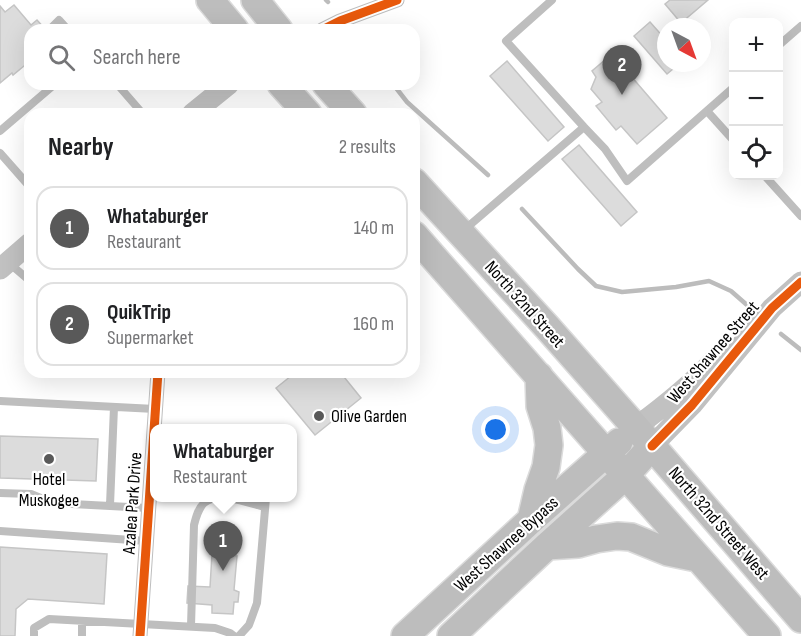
<!DOCTYPE html>
<meta charset="utf-8">
<style>
body{margin:0;font-family:"Sofia Sans Condensed",sans-serif;background:#f6f6f6;color:#202124}
.controls{position:absolute;right:18px;top:18px;display:grid;overflow:hidden;border-radius:12px;box-shadow:0 6px 24px #0002}
.controls button{width:54px;height:54px;display:grid;place-items:center;padding:0;border:0;border-bottom:2px solid #e0e0e0;background:#fff;color:#202124;font:30px sans-serif}
.compass{position:absolute;left:657px;top:18px;width:54px;height:54px;border-radius:50%;background:#fff;box-shadow:0 6px 24px #0002;rotate:139deg}
.you{position:absolute;left:496px;top:430px;width:21px;height:21px;margin:-15px;border:4px solid #fff;border-radius:50%;background:#1a73e8;box-shadow:0 0 0 9px #1a73e833}
.badge{display:grid;place-items:center;width:39px;height:39px;border-radius:50%;background:#595959;color:#fff;font-size:20px;font-weight:700}
.pin{position:absolute;translate:-50% -50px;filter:drop-shadow(0 2px 3px #0008)}
.pin::after{content:'';position:absolute;top:32px;width:21px;height:18px;background:inherit;clip-path:polygon(0 0,100% 0,50% 100%)}
.popup{position:absolute;left:150px;top:424px;width:147px;height:78px;box-sizing:border-box;display:grid;place-content:center;border-radius:12px;background:#fff;filter:drop-shadow(0 2px 4px #0005);font-size:20px;white-space:nowrap;color:#757577}
.popup b{font-size:22px;color:#202124}
.popup::after{content:'';position:absolute;left:50%;top:100%;margin-left:-12px;border:12px solid transparent;border-top-color:#fff}
.list{margin:0;padding:0;list-style:none}
h2{display:flex;justify-content:space-between;align-items:center;height:78px;margin:0;padding:0 24px;font-size:26px}
h2 small{font-size:20px;font-weight:400;color:#757577}
.list li{display:grid;grid-template-columns:39px 1fr auto;gap:18px;align-items:center;box-sizing:border-box;height:84px;margin:0 12px 12px;padding:0 12px;border:2px solid #e0e0e0;border-radius:18px}
.list b{display:block;font-size:22px;white-space:nowrap}
.list p{margin:0;font-size:20px;white-space:nowrap;color:#757577}
.list em{font-size:20px;font-style:normal;color:#757577}
.icon{flex:none;width:33px;height:33px;fill:none;stroke:currentColor;stroke-width:2;stroke-linecap:round;stroke-linejoin:round}
.map{position:relative;flex:none;width:801px;height:636px;overflow:hidden}
.search{position:absolute;background:#fff;box-shadow:0 6px 24px #0002;left:24px;top:24px;width:396px;height:66px;display:flex;align-items:center;gap:15px;box-sizing:border-box;padding:0 21px;border-radius:18px;color:#757577;font-size:22px}
.panel{position:absolute;background:#fff;box-shadow:0 6px 24px #0002;left:24px;top:108px;width:396px;height:270px;border-radius:18px}
.map>svg:first-child{display:block}
</style>
<div class="map">
<svg width="801" height="636" viewBox="0 0 801 636">
<rect width="100%" height="100%" fill="#fff"/>
<g fill="none" stroke-linecap="round" stroke-linejoin="round">
<path stroke="#bcbcbc" stroke-width="4.5" d="M326,0L328,2
M393,84L407,102L488,175
M522,209L578,269L596,286L622,292L676,287L709,281L731,291L747,305
M781,334L801,350"/>
</g>
<path fill="#dcdcdc" stroke="#c5c5c5" stroke-width="1.5" d="M670,0H708L681,23L665,4Z
M14,5L31,25L37,20L46,30H30V61L13,75L12,73L0,83V6L5,12Z
M650,22L666,40V63H680L667,74L634,36Z
M612,54L667,118L637,144L621,126L616,130L596,106L602,102L591,89L596,77L592,71Z
M507,61L564,127L548,141L490,76Z
M579,145L637,212L621,226L562,159Z
M296,372H340L361,398L315,435L276,388Z
M0,436L98,439L96,481L0,478Z
M0,547L107,554L104,604L28,599L16,609L15,636H0Z
M212,554L237,556L234,590L239,592L238,602H234L233,614L212,613V605L187,603L188,586L210,587Z"/>
<g fill="none" stroke-linecap="round" stroke-linejoin="round">
<g stroke="#dbdbdb" stroke-width="30">
<path id="highway" d="M210,0L235,30
M255,0L279,30
M281,84L308,114
M326,84L353,114
M414,182L547,327L652,446L801,619
M414,235L767,636
M531,520L538,490L546,467L549,445L547,428L540,406L539,376
M547,546L578,544L596,539L617,536L631,537L668,552L697,558
M405,636L531,520L619,442
M451,636L547,546L625,476L652,446"/>
</g>
<path stroke="#bebebe" stroke-width="8" d="M552,0L506,41L584,127L605,149L627,181L734,87
M49,30L59,20L68,30
M778,46L801,26
M117,84L143,114
M707,111L734,141
M0,131L55,84
M0,153L30,187
M765,176L801,216
M464,230L584,127
M9,263L30,281
M0,401L155,409
M0,493L31,494L53,503L148,508
M110,505L114,407
M0,531L146,541
M191,626L194,525C196,517 198,509 204,503C218,491 249,503 265,507
M34,636V628L49,619L215,628L230,633L234,636
M82,636V622
M239,636L249,625L257,603L266,498"/>
<path stroke="#bebebe" stroke-width="15" d="M322,30L340,21L397,0
M140,636L158,372"/>
<path stroke="#c1c1c1" stroke-width="21" d="M192,114L229,84
M0,269L30,243
M636,427C663,407 691,385 714,360
M652,446L692,405L772,308L801,282"/>
<use href="#highway" stroke="#bdbdbd" stroke-width="27"/>
<g stroke="#fff" stroke-width="13">
<path id="cycleway" d="M322,30L340,21L397,0
M652,446L692,405L772,308L801,282
M140,636L158,372"/>
</g>
<use href="#cycleway" stroke="#e8590c" stroke-width="9"/>
</g>
<g fill="#595959" stroke="#fff" stroke-width="2">
<circle cx="319" cy="416" r="6"/>
<circle cx="49" cy="459" r="6"/>
</g>
<g text-anchor="middle" stroke-width="4.5" stroke-linejoin="round" paint-order="stroke">
<g font-size="18" fill="#000" stroke="#fff">
<text transform="translate(525 304) rotate(48)" y="6">North 32nd Street</text>
<text transform="translate(713 352) rotate(-49)" y="6">West Shawnee Street</text>
<text transform="translate(132 503) rotate(-86)" y="6">Azalea Park Drive</text>
<text transform="translate(719 523) rotate(49)" y="6">North 32nd Street West</text>
<text transform="translate(506 544) rotate(-42)" y="6">West Shawnee Bypass</text>
</g>
<g font-size="18" fill="#000" stroke="#fff" text-anchor="start">
<text x="331" y="422">Olive Garden</text>
<text x="49" y="485" text-anchor="middle">Hotel<tspan x="49" dy="21">Muskogee</tspan></text>
</g>
</g>
</svg>
<div class="controls">
<button>+</button>
<button>−</button>
<button><svg class="icon" aria-label="locate" viewBox="0 0 24 24"><circle cx="12" cy="12" r="6"/><path d="M12 2v4M12 18v4M2 12h4M18 12h4"/></svg></button>
</div>
<svg class="compass" viewBox="-18 -18 36 36"><path d="M0-13l5 13h-10z" fill="#e53935"/><path d="M0 13l5-13h-10z" fill="#757577"/></svg>
<div class="you"></div>
<div class="pin badge" style="left:223px;top:571px">1</div>
<div class="popup"><b>Whataburger</b>Restaurant</div>
<div class="pin badge" style="left:622px;top:95px">2</div>
<div class="search"><svg class="icon" aria-label="search" viewBox="0 0 24 24"><circle cx="10" cy="10" r="6"/><path d="M15 15l6 6"/></svg>Search here</div>
<section class="panel">
<h2>Nearby<small>2 results</small></h2>
<ul class="list">
<li><span class="badge">1</span><div><b>Whataburger</b><p>Restaurant</p></div><em>140 m</em></li>
<li><span class="badge">2</span><div><b>QuikTrip</b><p>Supermarket</p></div><em>160 m</em></li>
</ul>
</section>
</div>
